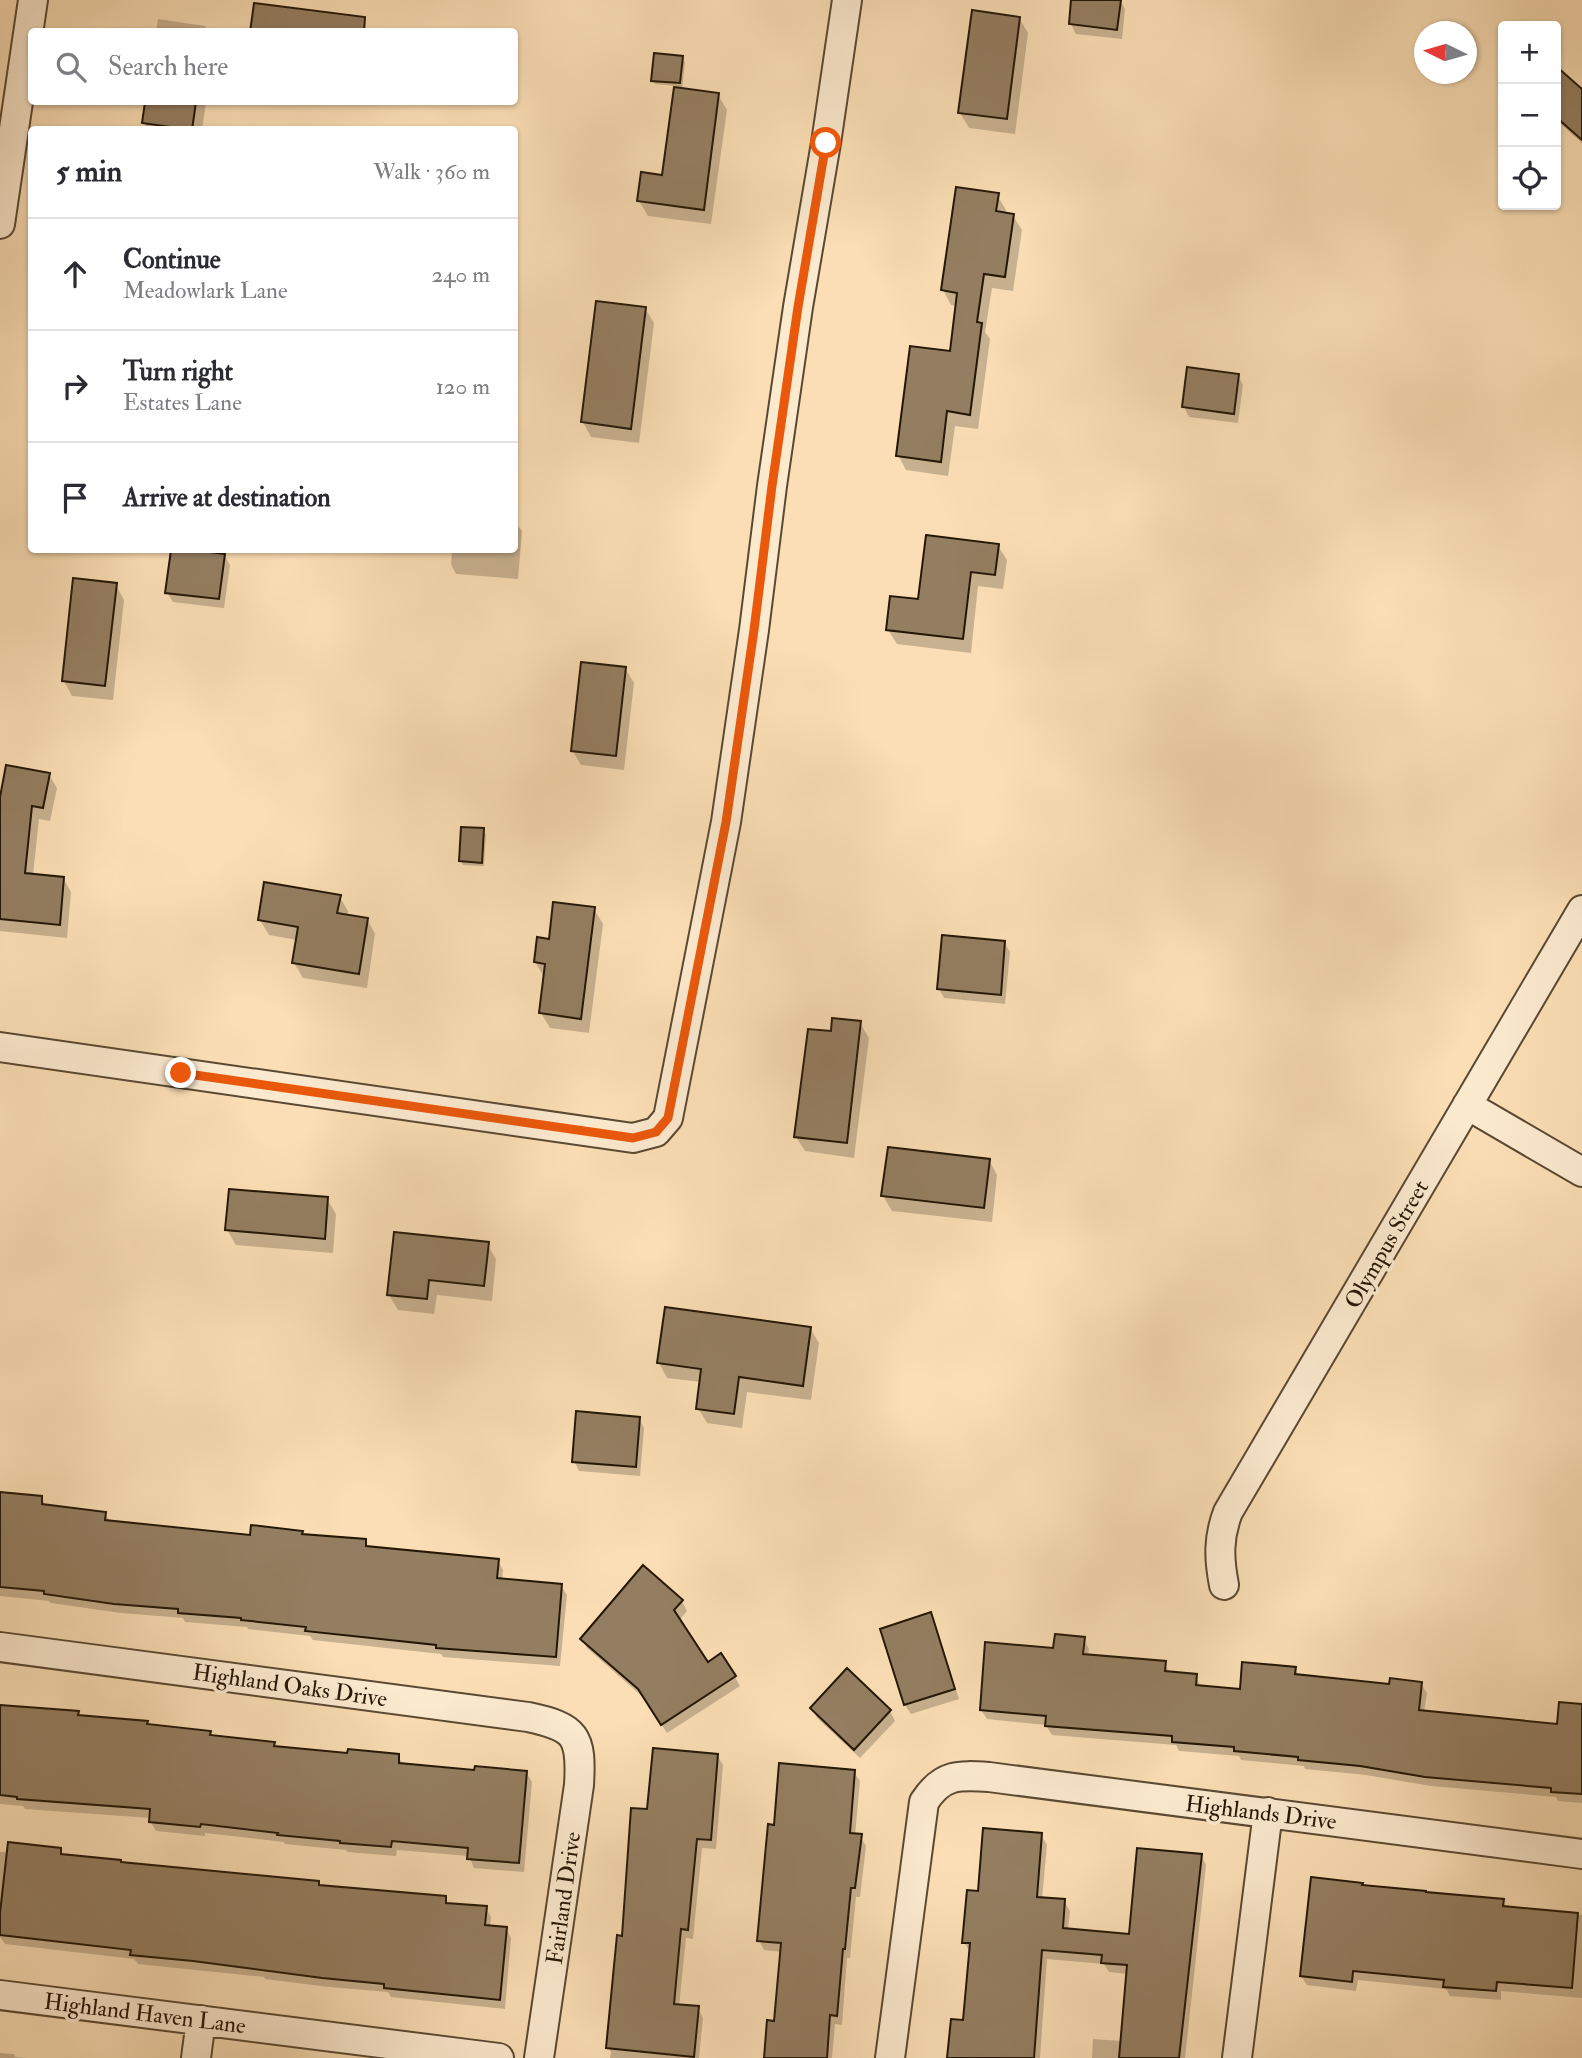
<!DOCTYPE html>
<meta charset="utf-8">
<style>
body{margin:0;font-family:"IM FELL Double Pica",serif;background:#f7f7f7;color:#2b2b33}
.controls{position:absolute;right:21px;top:21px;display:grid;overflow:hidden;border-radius:7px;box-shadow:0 2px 5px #0004}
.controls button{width:63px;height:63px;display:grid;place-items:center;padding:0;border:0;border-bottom:2px solid #e1e1e2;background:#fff;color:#2b2b33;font:35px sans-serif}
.compass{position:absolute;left:1414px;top:21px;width:63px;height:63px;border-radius:50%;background:#fff;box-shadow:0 2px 5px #0004;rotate:275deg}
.stop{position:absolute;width:21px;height:21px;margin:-16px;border:5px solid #ea580c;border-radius:50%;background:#fff}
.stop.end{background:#ea580c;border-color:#fff;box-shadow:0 2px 7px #0008}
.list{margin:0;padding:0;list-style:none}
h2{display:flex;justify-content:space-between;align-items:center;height:91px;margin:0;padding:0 28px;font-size:30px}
h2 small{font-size:23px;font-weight:400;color:#7c7c81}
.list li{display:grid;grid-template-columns:46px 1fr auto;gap:21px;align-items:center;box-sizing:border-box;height:112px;padding:0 28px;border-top:2px solid #e1e1e2}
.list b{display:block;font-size:26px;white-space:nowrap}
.list p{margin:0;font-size:23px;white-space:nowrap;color:#7c7c81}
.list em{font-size:23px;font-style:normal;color:#7c7c81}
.icon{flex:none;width:38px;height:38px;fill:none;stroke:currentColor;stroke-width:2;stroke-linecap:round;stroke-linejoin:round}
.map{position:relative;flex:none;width:1582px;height:2058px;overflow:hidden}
.search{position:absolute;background:#fff;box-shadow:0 2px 5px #0004;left:28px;top:28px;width:490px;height:77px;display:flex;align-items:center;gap:18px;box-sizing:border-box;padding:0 24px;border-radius:7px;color:#7c7c81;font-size:26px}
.panel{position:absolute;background:#fff;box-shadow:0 2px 5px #0004;left:28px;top:126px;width:490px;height:427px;border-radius:7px}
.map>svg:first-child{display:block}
</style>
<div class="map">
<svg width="1582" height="2058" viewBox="0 0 1582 2058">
<rect width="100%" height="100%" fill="#fbdeb5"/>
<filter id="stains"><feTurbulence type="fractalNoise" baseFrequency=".00286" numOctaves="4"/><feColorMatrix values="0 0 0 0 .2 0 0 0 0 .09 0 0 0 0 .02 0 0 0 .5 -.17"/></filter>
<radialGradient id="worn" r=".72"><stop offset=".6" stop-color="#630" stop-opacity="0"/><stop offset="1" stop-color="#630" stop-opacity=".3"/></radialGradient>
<path fill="#0003" d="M1073,0H1120L1125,9L1122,39L1076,34L1071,24Z
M1019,18L1028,33L1015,134L969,128L960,113Z
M158,19L205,26L208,32H156Z
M682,57L685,62L682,90L718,95L727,110L711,224L648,216L639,201L664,177L676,86L655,84L653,80Z
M1564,75L1582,91V143L1556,120V84Z
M147,102H206L202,130H148L144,123Z
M997,195L1006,210L1005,214L1013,216L1022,230L1013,291L992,288L985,332L990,339L978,429L955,426L948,476L906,470L898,455L952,353L957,306L951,305L943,290Z
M645,308L654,323L639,443L591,437L583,422Z
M1238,375L1243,385L1238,423L1189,417L1184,407Z
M514,521L522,531L518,579L456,574L451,564L452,550H514Z
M998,546L1007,560L1003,589L978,586L971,653L897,644L888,630L920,601Z
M173,550L224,555L230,565L224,608L173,602L167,592Z
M116,585L124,600L113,700L72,696L64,681Z
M625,668L634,683L624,770L581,765L572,750Z
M49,775L57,788L50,821L39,819L33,875L63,878L71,892L67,938L0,931V806Z
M483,830L486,834L484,866L463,865L461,861Z
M339,896L348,911L347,916L367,919L375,934L367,988L303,978L294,963L297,940L269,935L260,920Z
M594,909L603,924L589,1033L550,1028L541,1013L544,977L535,962L550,941Z
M1004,942L1010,952L1005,1004L944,998L939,989Z
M860,1023L869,1038L854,1158L805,1151L796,1137L832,1033Z
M989,1160L997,1175L992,1222L892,1211L883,1196Z
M327,1199L336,1214L333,1253L236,1245L227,1230Z
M487,1244L496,1259L492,1301L437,1295L434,1314L398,1310L389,1295Z
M810,1328L819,1343L811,1400L747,1392L742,1428L707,1423L698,1408L701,1382L667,1378L659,1363Z
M639,1419L644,1428L640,1476L579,1471L574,1461Z
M0,1494L41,1498L46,1506L105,1513L110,1522L252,1537L301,1532L303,1536L365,1541L369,1548L498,1561L503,1570L502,1581L561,1586L567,1595L560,1666L443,1657L441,1654L313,1640L310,1636L248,1629L247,1627L185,1622L183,1618L121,1613L51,1603L49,1601L0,1596Z
M682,1601L687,1611L679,1621L707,1664L735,1677L740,1686L667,1733L645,1699L587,1648L582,1639Z
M930,1615L935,1624L959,1699L911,1714L905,1705L882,1630Z
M1084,1639L1089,1649L1088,1656L1164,1663L1170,1673L1195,1675L1201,1687L1241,1690L1295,1669L1299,1676L1391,1686L1421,1684L1427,1693L1424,1712L1559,1726L1582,1706V1803L1558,1801L1556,1797L1431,1786L1366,1775L1305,1769L1304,1766L1241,1760L1239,1756L1179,1751L1176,1745L1052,1735L1046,1725L987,1719L981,1710L1055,1650Z
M0,1706L77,1713L80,1717L146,1723L148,1726L209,1732L212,1737L274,1744L276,1748L349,1754L398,1756L404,1766L476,1772H526L532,1782L524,1872L474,1868L469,1856L397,1850L396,1856L347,1852L346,1850L285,1844L284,1842L205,1833V1836L156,1831L150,1821L151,1818L25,1809L23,1806L0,1804Z
M812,1708L890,1711L895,1721L860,1758L817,1718Z
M717,1755L723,1765L716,1849L702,1848L693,1939L686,1938L679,2006L698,2008L703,2018L699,2058H610L611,2052L608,2047L623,1938L649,1811Z
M854,1772L860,1781L855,1836H860L866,1846L860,1897H856L850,1958H847L842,2025L835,2024L832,2058H765L776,2023L782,1952L764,1950L759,1940L775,1827Z
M1041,1835L1047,1845L1042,1899L1064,1901L1070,1911L1068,1930L1131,1936L1201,1855L1206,1865L1185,2058H1092L1093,2039L1122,2041L1128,1974L1109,1972L1104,1964L1047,1959L1040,2058H949L965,2022L970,1952L964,1942L979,1893Z
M60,1849L64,1856L122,1864L318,1883L321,1887L445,1898L449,1905L486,1908L491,1917L490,1927L506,1928L511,1938L505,2009L391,1997L388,1992L329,1987L265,1979L264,1977L138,1964L134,1959L5,1944L0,1937V1852Z
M1363,1887L1503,1901L1507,1908L1582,1915V1998L1501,1991V2000L1450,1996L1446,1989L1358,1980L1356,1991L1307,1985L1301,1976Z
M0,2053L14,2054L15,2057L26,2058H0Z"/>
<path fill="#947e61" stroke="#241706" stroke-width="2" d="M1071,0H1121L1117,30L1069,24Z
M254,3L365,17L364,32H250Z
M972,10L1020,17L1007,119L958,113Z
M654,53L683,56L680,83L651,81Z
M1556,66L1582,89V140L1556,117Z
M674,87L719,93L704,210L637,201L641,172L662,175Z
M145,102H196L192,130L142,123Z
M956,187L999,193L996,211L1014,214L1005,277L984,274L977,322L982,323L970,415L947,411L941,462L896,456L910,346L950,351L957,293L941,290Z
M596,301L646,307L631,429L581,422Z
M1187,367L1239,374L1234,414L1182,407Z
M926,535L999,544L995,575L971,572L963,639L886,630L890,596L918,599Z
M171,550H193L225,554L219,599L165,593Z
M73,578L117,583L105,686L62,681Z
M581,662L626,667L616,756L571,751Z
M6,765L50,773L43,808L32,806L25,873L64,877L60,925L0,919V797Z
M461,827L484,828L482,863L459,861Z
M264,882L341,895L337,913L368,918L359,974L292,963L298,927L258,920Z
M553,902L595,907L581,1019L539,1013L545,964L534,962L537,937L549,939Z
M942,935L1005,941L1001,995L937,989Z
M832,1018L861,1021L847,1143L794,1137L808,1029L831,1031Z
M888,1147L990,1159L984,1208L881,1196Z
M229,1189L328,1197L325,1239L225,1230Z
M394,1232L489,1242L484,1286L429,1280L427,1299L387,1295Z
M665,1307L811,1327L803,1386L739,1377L734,1414L696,1409L701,1369L657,1363Z
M576,1411L640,1417L636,1467L572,1462Z
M0,1492L42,1496V1504L106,1512L105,1520L250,1535L251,1525L303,1531L302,1534L366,1539V1546L499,1559L497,1578L562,1584L556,1657L436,1648V1645L305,1631L306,1627L241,1620V1618L178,1613V1609L114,1604L44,1594V1591L0,1587Z
M643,1565L683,1600L674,1610L708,1662L721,1653L736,1676L661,1725L638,1689L580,1639Z
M931,1612L955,1689L904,1705L880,1629Z
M1055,1634L1085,1637L1083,1654L1166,1661L1165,1671L1197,1674L1196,1685L1240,1689L1242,1662L1296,1667L1295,1674L1389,1684L1390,1678L1422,1682L1419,1710L1557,1724L1559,1702L1582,1704V1794L1551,1792V1788L1425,1777L1360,1766L1298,1760V1757L1234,1751V1747L1172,1742V1736L1045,1726L1046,1716L980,1710L985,1642L1053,1648Z
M847,1668L891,1710L854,1750L810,1708Z
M0,1705L79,1711L78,1715L148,1721L147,1724L211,1731L210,1735L275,1742L274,1746L347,1753L348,1749L399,1754V1763L474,1770L475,1766L527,1771L519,1863L467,1859L468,1848L392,1841L391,1847L340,1843V1841L277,1835L278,1833L201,1824L200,1827L149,1822L150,1809L17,1799V1797L0,1795Z
M653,1748L718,1754L711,1840L697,1839L688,1930L681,1929L674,2004L699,2006L694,2057L606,2048L617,1935L622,1936L631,1808L647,1809Z
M779,1763L855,1770L850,1833L862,1834L855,1888H851L845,1949H843L837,2016L830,2015L827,2058H764L767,2020L774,2021L781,1943L757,1941L768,1824L774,1825Z
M983,1828L1042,1833L1037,1897L1065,1899L1063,1928L1129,1934L1137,1848L1202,1854L1179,2058H1119L1127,1965L1101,1963L1102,1955L1042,1950L1034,2058H947L951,2019L963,2020L970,1943H962L967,1890L978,1891Z
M8,1842L61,1848V1854L121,1860V1862L319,1881V1885L446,1896V1903L487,1906L485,1925L507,1927L500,2000L384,1988V1984L322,1978L193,1961L130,1955L131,1950L0,1935V1913Z
M1311,1877L1363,1883L1362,1885L1426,1891V1892L1504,1899L1503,1906L1578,1913L1572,1988L1497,1982L1496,1991L1443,1987L1444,1980L1353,1971L1352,1982L1300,1976Z"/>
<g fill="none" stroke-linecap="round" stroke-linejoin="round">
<g stroke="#5a4932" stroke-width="32">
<path id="minor" d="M0,224L33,0
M0,1047L633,1138L656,1132L668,1118L726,822L754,630L772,486L798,307L826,143L847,0
M1467,1105L1582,1172
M1224,1585C1219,1559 1218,1538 1228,1512L1582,910
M0,1647L528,1717C576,1727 582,1736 579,1785L539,2058
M0,1995L499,2058
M196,2058L201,2020
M890,2058L924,1802C942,1774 958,1775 989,1777L1582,1854
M1237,2058L1268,1812"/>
</g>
<use href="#minor" stroke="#fceacf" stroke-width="28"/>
</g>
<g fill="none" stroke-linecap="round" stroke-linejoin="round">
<path stroke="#ea580c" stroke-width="9" d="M181,1073L633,1138L656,1132L668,1118L726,822L754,630L772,486L798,307L826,143"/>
</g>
<g text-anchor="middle" stroke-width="7" stroke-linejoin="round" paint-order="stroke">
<g font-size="23" fill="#241706" stroke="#fceacf">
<text transform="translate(1386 1244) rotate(-60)" y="8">Olympus Street</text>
<text transform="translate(290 1685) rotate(8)" y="8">Highland Oaks Drive</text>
<text transform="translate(1261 1812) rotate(7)" y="8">Highlands Drive</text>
<text transform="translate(563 1898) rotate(-82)" y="8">Fairland Drive</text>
<text transform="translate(145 2013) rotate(7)" y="8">Highland Haven Lane</text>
</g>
</g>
<rect width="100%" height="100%" filter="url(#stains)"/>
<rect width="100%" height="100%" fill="url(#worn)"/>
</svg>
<div class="controls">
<button>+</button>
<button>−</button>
<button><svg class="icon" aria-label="locate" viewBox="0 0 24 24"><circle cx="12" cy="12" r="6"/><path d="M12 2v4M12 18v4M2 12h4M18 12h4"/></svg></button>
</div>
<svg class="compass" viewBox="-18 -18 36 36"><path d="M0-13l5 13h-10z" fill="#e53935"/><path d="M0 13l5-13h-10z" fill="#7c7c81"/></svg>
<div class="stop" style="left:826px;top:143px"></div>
<div class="stop end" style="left:181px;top:1073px"></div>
<div class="search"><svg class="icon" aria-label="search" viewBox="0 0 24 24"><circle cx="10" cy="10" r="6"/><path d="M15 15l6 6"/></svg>Search here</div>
<section class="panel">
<h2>5 min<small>Walk · 360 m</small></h2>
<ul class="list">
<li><svg class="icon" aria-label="ahead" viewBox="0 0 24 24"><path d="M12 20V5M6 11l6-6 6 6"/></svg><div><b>Continue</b><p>Meadowlark Lane</p></div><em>240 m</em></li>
<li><svg class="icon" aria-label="right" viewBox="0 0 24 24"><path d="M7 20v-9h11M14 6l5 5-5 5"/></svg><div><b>Turn right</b><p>Estates Lane</p></div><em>120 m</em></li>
<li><svg class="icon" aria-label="arrive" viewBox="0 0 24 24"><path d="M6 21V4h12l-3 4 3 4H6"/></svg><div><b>Arrive at destination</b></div></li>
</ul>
</section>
</div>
